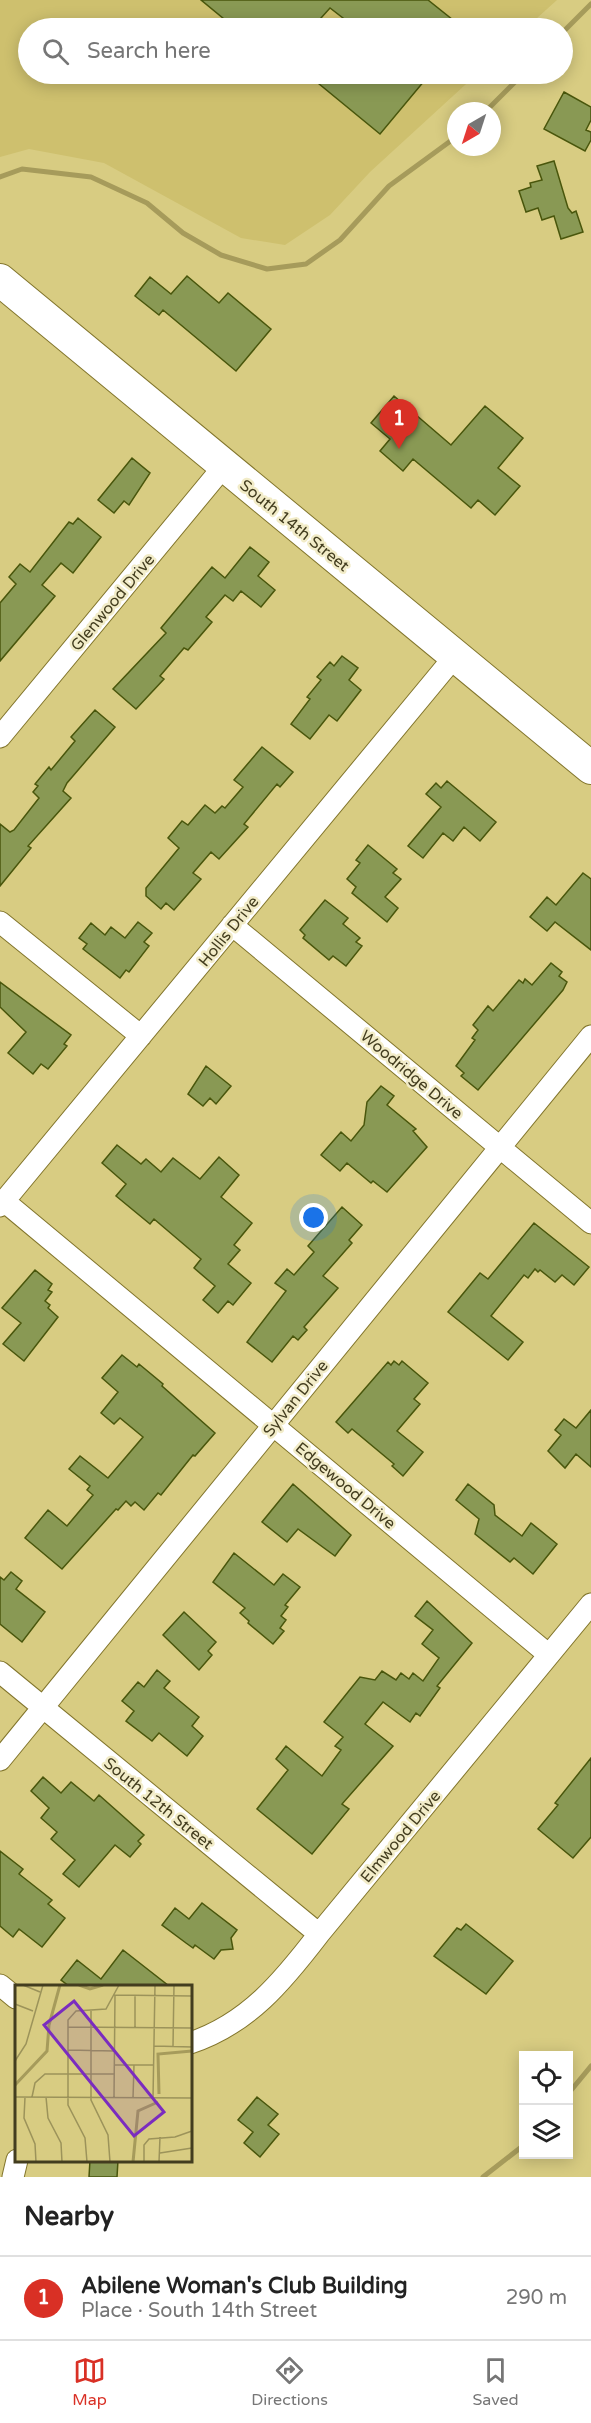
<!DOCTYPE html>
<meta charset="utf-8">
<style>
body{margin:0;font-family:"Varela Round",sans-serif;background:#f2f2f2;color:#222}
.controls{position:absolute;right:18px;bottom:18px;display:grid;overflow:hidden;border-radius:0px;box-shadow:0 3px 15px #0003}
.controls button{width:54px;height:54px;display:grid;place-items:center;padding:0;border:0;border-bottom:2px solid #e0e0e0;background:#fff;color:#222;font:30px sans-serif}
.compass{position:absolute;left:447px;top:102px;width:54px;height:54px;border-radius:50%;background:#fff;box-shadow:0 3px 15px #0003;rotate:219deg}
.you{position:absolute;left:314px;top:1218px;width:21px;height:21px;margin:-15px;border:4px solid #fff;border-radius:50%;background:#1a73e8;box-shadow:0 0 0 9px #1a73e833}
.badge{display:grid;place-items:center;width:39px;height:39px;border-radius:50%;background:#d93025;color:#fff;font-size:20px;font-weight:700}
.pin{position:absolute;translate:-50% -50px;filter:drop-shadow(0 2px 3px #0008)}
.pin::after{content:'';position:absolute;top:32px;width:21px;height:18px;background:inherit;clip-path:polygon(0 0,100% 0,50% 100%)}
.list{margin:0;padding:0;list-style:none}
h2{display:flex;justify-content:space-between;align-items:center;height:78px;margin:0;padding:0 24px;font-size:26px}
h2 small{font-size:20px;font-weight:400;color:#767676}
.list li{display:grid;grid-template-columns:39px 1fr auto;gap:18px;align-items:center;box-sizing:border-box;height:84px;padding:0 24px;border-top:2px solid #e0e0e0}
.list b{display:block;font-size:22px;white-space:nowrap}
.list p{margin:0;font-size:20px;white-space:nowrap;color:#767676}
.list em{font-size:20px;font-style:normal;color:#767676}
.icon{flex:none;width:33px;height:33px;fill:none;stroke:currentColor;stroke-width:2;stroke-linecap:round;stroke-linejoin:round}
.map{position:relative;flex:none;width:591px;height:2177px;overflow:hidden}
.search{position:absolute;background:#fff;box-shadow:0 3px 15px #0003;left:18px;right:18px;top:18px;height:66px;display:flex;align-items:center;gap:15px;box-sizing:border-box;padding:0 21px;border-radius:33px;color:#767676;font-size:22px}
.sheet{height:162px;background:#fff}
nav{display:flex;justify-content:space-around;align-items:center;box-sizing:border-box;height:84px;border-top:2px solid #e0e0e0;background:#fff;font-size:16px;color:#767676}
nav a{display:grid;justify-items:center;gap:3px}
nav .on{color:#d93025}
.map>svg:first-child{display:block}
</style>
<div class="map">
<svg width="591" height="2177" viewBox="0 0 591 2177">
<rect width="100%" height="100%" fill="#d8cc82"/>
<path fill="#cec06e" d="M0,0H557L526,28H28V74H477L370,172L330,215L285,245L241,238L104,163L29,149L0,157Z"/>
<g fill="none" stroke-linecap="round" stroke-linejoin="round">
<path stroke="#a69b5b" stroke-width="5" d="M562,33L591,4
M486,111L523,74
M0,177L22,169L91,177L147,203L183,233L221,255L267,269L306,264L340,240L389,186L456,137
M568,2094L591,2066
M483,2177L524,2145"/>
</g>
<path fill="#899954" stroke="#49560c" stroke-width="1.5" d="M201,0H428L463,28H356L330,8L312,28H235Z
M307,74H430L380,134Z
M564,92L591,107V120L586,130L591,132V140L585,151L544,129Z
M554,161L568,208L572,213L576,211L583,232L561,239L554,216L542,220L538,208L526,212L519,191L531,187L530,183L542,180L537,166Z
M187,276L219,303L228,293L271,329L236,371L163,310L159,315L135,296L150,277L171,294Z
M394,396L451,445L485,406L523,438L498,468L520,486L495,515L478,500L471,508L413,459L403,471L380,451L390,439L371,423Z
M132,458L150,473L129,505L124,501L114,513L98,500Z
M78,518L101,537L73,573L61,563L42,585L55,596L0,661V603L16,584L9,577L20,564L30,572L69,522L73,524Z
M250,547L269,562L258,576L275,590L261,607L241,591L233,601L225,595L206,617L212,622L188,650L184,648L160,676L164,679L136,709L113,689L166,633L161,628L212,567L225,578Z
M342,656L358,668L349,680L361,690L337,721L329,715L310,739L291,724L310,699L307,697L321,680L317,677L330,662L334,666Z
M95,710L115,727L67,783L63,791L71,798L28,846L31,848L0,886V824L10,832L14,830L39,798L33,792L38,786L35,784L49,767L51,770L75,741L71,737Z
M262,747L293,772L280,787L277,784L244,824L248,827L219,859L211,852L193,873L201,879L174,910L166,903L161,909L146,896V888L179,848L168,838L182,821L188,825L205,805L215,813L222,806L225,808L243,787L234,780Z
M447,781L496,822L480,841L464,827L453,841L443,833L423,858L408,846L441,807L426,794L436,783L441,788Z
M368,845L397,869L393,873L401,879L385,897L398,908L387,922L352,893L356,887L347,879L360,863L356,860Z
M583,873L591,879V950L555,922L547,931L530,917L547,897L556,905Z
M325,900L348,918L343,924L360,938L356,942L362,946L346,966L333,956L329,960L303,938L305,935L300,930Z
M138,922L152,933L144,942L149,946L129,972L126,970L120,978L83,949L87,944L79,938L91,923L105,935L111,927L125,938Z
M551,963L562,972L559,976L567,982L563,990L478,1090L461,1076L464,1073L456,1066L475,1040L472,1038L478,1030L473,1025L488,1006L493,1011L519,980L523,983L525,979L532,985Z
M0,982L71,1035L64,1044L67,1046L48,1069L41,1064L33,1074L8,1053L26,1032L0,1007Z
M206,1066L231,1086L216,1104L210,1098L203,1106L188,1094Z
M381,1086L394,1096L387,1105L416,1129L413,1131L427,1147L387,1192L373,1181L371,1183L347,1163L340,1171L321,1155L341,1132L351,1141L364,1125L367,1102Z
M117,1145L141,1164L146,1159L161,1172L173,1158L200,1179L219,1157L239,1175L221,1197L252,1223L234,1245L240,1250L228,1264L251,1283L233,1305L228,1301L218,1313L203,1300L215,1286L194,1268L201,1259L154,1219L150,1224L116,1196L126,1184L102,1163Z
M342,1207L362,1225L349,1240L352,1243L323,1276L338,1288L304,1327L307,1330L298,1340L293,1336L272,1362L247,1342L286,1291L275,1283L287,1269L294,1275L314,1252L308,1246Z
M534,1223L589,1267L574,1285L562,1275L555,1282L540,1270L538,1272L535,1269L528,1278L524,1275L491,1316L523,1342L508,1360L448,1312L480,1273L488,1279Z
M35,1270L52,1284L48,1290L52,1292L45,1301L50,1305L48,1308L58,1317L24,1361L3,1344L21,1323L2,1308Z
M122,1355L137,1367L139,1364L163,1384L162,1386L215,1433L195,1456L193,1455L161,1495L158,1493L144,1510L135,1502L131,1506L126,1501L118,1510L116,1509L62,1569L25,1538L48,1510L67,1526L93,1495L87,1490L90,1486L69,1469L80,1456L108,1478L143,1437L120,1418L114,1424L101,1413L118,1392L102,1378Z
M394,1361L399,1365L402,1361L428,1383L414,1399L420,1404L397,1431L423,1452L403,1476L392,1466L394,1464L352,1429L348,1433L336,1422L388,1362L391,1365Z
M591,1410V1467L576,1454L565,1468L548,1451L561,1435L555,1430L564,1419L576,1428Z
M293,1484L351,1535L335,1556L298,1529L287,1542L262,1522Z
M468,1484L494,1505L495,1515L522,1536L531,1523L557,1544L533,1574L514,1558L510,1562L475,1534L479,1519L456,1500Z
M234,1553L274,1585L283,1574L300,1587L285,1605L288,1607L281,1616L286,1620L280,1628L284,1631L273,1644L248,1623L249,1621L240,1613L245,1608L213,1582Z
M11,1572L22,1581L16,1589L45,1612L22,1642L0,1624V1577L4,1580Z
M427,1601L472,1643L437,1686L440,1688L420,1716L416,1713L410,1722L383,1702L365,1724L393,1746L342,1804L349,1809L312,1854L257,1809L288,1770L276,1759L286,1746L322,1776L341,1750L335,1746L343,1737L324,1722L360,1677L375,1680L382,1671L396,1680L401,1673L409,1679L413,1673L423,1681L439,1658L422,1644L433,1630L415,1616Z
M184,1612L216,1642L208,1651L212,1655L199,1670L163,1635Z
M157,1670L170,1681L164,1688L199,1717L192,1726L203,1736L187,1756L159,1733L152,1741L126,1721L134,1711L122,1701L138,1682L144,1687Z
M591,1758V1837L573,1858L538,1829L558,1805L555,1803Z
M43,1777L61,1793L71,1782L94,1801L99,1795L144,1835L138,1841L141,1844L130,1857L115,1845L79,1887L63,1874L75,1860L51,1839L57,1832L41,1818L49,1808L31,1791Z
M0,1851L23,1869L19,1874L52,1900L48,1904L65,1918L42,1947L19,1929L13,1937L0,1926Z
M202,1903L237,1930L231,1938L233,1949L221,1950L214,1959L195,1945L193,1948L186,1943L162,1925L175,1908L189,1919Z
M466,1924L513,1961L486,1994L434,1956L457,1928L461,1930Z
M123,1950L169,1986H69L61,1980L77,1960L101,1979Z
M257,2097L278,2114L268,2125L279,2134L260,2157L244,2143L253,2132L238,2120Z
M90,2160H118L117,2177H89Z"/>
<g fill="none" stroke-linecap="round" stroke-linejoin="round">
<g stroke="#82752c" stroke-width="23">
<path id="street" d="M0,737L224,466
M0,922L141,1036
M232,925L591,1223
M4,1201L549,1655
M0,1206L455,656
M0,1672L319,1934
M0,1760L591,1036
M0,1985L16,1998
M190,2043C248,2024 283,1981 319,1934L591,1604
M13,2177L17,2160"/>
</g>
<g stroke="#82752c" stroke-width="34">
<path id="secondary" d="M0,280L591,768"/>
</g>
<use href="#street" stroke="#fff" stroke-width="21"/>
<use href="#secondary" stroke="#fff" stroke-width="32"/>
</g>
<g text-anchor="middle" stroke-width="5" stroke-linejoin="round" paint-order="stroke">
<g font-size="16" fill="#433d1f" stroke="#f2ecc8">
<text transform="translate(295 525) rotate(39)" y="6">South 14th Street</text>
<text transform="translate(112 602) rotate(-50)" y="6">Glenwood Drive</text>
<text transform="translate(228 931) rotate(-51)" y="6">Hollis Drive</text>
<text transform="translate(412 1074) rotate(40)" y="6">Woodridge Drive</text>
<text transform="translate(295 1398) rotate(-51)" y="6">Sylvan Drive</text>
<text transform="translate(346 1485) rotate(40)" y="6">Edgewood Drive</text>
<text transform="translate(159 1803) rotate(39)" y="6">South 12th Street</text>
<text transform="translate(400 1836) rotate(-50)" y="6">Elmwood Drive</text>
</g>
</g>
<g transform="translate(15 1985)">
<rect width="177" height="177" fill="#d8cc82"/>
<path fill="none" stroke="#a69b5b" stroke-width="3" d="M64,0L75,4L88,0M0,100L32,66L34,40L45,0M144,109L143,69L177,66M118,177L123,126L143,117"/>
<path fill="none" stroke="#9c935a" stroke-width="1.5" d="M8,0L25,7M0,19L18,26M76,26V115L93,150L95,177M53,42L177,43M120,42V10M139,61L177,62M158,61L159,0M53,65L99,66M177,69V129M0,76L11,59L28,0M99,80H139M0,112L177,113M10,112L9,133L20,159L21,177M17,112L20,98L30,89H99M31,112L33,133L46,158L47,177M99,112L100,10L177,11M118,113L119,80M138,113L140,0M145,168L177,163M72,177L70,153L53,120V35L61,26L91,24L104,0M129,177V160L134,154L160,152L177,146M144,177L145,152"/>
<path fill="#7b2cbf" fill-opacity="0.15" stroke="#7b2cbf" stroke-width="3" d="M59,16L149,127L119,151L29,40Z"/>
<rect width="177" height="177" fill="none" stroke="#433d1f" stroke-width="3"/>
</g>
</svg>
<div class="controls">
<button><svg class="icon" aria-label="locate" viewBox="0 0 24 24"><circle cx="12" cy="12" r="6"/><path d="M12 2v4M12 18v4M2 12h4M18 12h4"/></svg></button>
<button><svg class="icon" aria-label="layers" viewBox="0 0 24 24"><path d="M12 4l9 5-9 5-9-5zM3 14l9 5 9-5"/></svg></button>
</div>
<svg class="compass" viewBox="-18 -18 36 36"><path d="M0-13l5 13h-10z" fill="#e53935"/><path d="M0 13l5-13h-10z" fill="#767676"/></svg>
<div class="you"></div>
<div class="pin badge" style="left:399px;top:449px">1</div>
<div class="search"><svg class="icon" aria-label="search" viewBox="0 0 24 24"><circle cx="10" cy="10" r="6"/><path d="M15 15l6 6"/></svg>Search here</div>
</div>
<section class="sheet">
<h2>Nearby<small></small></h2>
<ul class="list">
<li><span class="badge">1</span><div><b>Abilene Woman's Club Building</b><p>Place · South 14th Street</p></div><em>290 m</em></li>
</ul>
</section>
<nav>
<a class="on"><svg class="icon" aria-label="map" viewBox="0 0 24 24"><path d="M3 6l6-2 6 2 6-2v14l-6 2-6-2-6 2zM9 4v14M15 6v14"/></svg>Map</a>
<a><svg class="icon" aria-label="directions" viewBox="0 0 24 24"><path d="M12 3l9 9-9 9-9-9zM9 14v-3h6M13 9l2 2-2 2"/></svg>Directions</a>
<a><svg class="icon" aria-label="saved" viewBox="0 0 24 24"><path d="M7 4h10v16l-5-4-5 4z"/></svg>Saved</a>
</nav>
